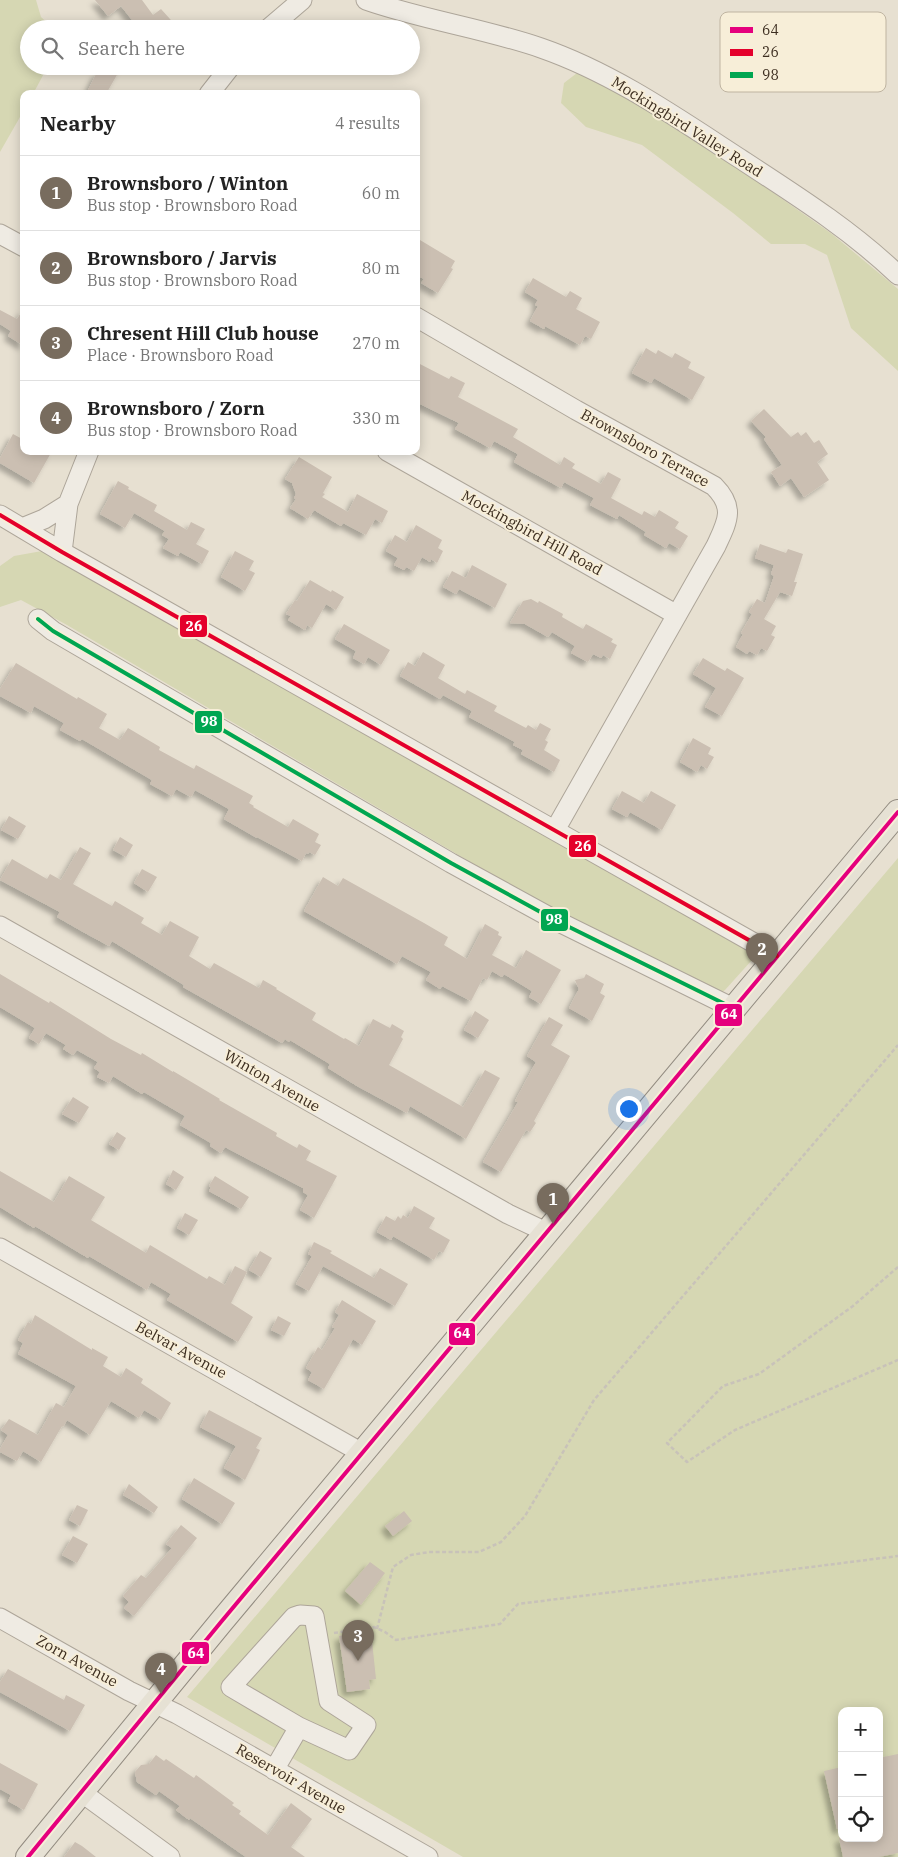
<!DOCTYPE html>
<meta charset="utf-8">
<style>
body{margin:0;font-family:"IBM Plex Serif",serif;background:#f6f6f6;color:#222}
.controls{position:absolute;right:15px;bottom:15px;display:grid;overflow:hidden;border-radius:10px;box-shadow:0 2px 12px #0003}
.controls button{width:45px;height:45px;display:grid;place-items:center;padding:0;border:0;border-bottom:1px solid #e0e0e0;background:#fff;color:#222;font:25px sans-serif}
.you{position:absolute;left:628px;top:1108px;width:18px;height:18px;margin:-12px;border:4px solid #fff;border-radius:50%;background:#1a73e8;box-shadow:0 0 0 8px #1a73e833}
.badge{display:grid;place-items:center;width:32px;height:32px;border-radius:50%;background:#786c5e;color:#fff;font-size:16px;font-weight:700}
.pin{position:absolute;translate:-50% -41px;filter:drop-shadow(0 1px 2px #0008)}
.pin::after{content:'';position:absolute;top:26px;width:18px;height:15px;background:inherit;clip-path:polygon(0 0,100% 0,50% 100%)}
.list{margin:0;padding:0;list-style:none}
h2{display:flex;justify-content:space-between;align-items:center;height:65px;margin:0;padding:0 20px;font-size:21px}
h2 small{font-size:16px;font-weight:400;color:#767676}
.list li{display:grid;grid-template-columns:32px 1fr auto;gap:15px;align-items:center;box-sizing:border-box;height:75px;padding:0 20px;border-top:1px solid #e0e0e0}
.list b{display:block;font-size:19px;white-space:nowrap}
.list p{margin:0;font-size:16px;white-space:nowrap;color:#767676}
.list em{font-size:16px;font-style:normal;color:#767676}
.icon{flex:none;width:28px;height:28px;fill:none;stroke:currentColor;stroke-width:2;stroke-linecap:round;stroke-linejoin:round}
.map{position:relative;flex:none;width:898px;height:1857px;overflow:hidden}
.search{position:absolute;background:#fff;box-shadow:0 2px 12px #0003;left:20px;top:20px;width:400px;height:55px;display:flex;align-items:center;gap:12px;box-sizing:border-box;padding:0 18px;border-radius:28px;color:#767676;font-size:19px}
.panel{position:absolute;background:#fff;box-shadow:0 2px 12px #0003;left:20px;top:90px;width:400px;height:365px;border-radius:10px}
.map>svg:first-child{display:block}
</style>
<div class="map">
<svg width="898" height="1857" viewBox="0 0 898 1857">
<defs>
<filter id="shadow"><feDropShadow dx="-4.5" dy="4.5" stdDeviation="2.5" flood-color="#0004"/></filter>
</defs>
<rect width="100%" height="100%" fill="#e7e0d1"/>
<path fill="#d6d7b3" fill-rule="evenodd" d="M0,0H36L41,17L54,29H29V66H48L33,94H24V110L0,152Z
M577,73L621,93L758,182L832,234L898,289V371L851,328L827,255L805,244H771L733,213L642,145L586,127L561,103L564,83Z
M42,551L748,949L752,960L725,990L721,993L535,900L67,625L21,600L0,607V566L14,556Z
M898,858V1857H463L187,1697ZM842,1711H879V1838H842Z"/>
<path fill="#cbbfb2" filter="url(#shadow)" d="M95,0H142L153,15L161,9L179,29H141L137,24L136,25L121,6L108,16Z
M104,66H122L106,94H86L97,72L100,74Z
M420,240L455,261L451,268L453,269L438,293L421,283L424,279L416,275V246Z
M533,278L566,297L570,291L582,298L576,309L600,322L591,339L585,336L580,345L545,326L544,329L530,321L538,306L535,305L538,300L525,292Z
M24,308V346L8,336L11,331L0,324V310L17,319Z
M646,348L656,354L658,350L672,358L675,353L691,362L688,368L705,377L692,400L654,378L651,383L632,373Z
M416,362L449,379L451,376L465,383L458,397L518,429L513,437L560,465L564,457L575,464L572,468L601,484L608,472L621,479L611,498L642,515L644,511L655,517L659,510L679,522L675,528L688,536L680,549L669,543L666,548L644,535L646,532L619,515L617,519L590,505L594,498L564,482L561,488L526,469L514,462L518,454L494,441L490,448L455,429L459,423L416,402Z
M764,409L791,437L798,432L801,436L806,432L814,443L819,440L828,454L817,462L829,480L804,497L791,478L780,486L771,472L782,465L764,439L766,437L751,421Z
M13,434L24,440V451H52L34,483L0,463V458Z
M299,457L332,477L323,493L325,494L322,497L348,512L357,494L388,511L382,523L375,519L366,535L343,523L341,526L314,510L308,519L290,508L296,499L294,498L296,494L292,483L285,479Z
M118,481L129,487L128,489L157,505L154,511L187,530L191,522L205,529L196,544L209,551L202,564L180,552L178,556L163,548L169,539L162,535L165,531L134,513L125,528L100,514Z
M416,525L442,540L438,548L443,551L437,563L431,559L430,562L422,557L414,571L406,567L404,570L394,565L398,558L386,551L395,535L407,542Z
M760,544L786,553L788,549L803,554L794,582H797L792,596L780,592L764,619L776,626L771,635L775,637L767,651L761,648L757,655L749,651L747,654L736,647L743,634L741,633L752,614L749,612L757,599L765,603L774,576L771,574L774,565L755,558Z
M235,551L254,561L249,570L255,573L245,591L221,577Z
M472,565L507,584L495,608L459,589L456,594L443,587L452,571L466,578Z
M310,580L331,592L332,590L344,597L336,610L326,604L312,628L307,625L305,630L288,620L291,616L286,614L295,600L297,601Z
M531,599L538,603L539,601L563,614L562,617L583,629L586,624L613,639L611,642L617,645L610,659L603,655L601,658L593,654L588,662L571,653L575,646L552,632L548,637L525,624L510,623L523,601Z
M344,624L390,650L381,665L368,657L364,664L353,658L356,651L335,639Z
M423,652L445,665L438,678L465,694L467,690L497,706L494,711L526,728L528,725L536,730L540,723L551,729L545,740L548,742L544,750L560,760L554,772L521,754L523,750L513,745L515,742L469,717L472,711L443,695L440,699L400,676L408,662L415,666Z
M703,658L725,671L727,668L744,678L722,716L705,707L716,688L693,674Z
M16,663L77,699L78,697L107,714L99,728L120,740L128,728L160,747L159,750L194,769L196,765L253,796L249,803L254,806L253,807L288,827L293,819L319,834L315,842L321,845L315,855L309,852L308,854L306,853L302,861L257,837V838L224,819L229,809L195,790L191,797L176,789L172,796L150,784L152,780L82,739L80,741L60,730L64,723L34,706L31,713L0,696V689Z
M693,738L711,748L708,754L714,757L707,769L701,765L697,772L680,762Z
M622,791L644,803L651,791L676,805L662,830L630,812L627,817L612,809Z
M9,816L26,826L18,839L1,830Z
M120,837L133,845L126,857L113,850Z
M80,847L91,853L73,884L112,906L115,901L144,918L141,923L162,935L170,921L199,937L189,956L210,969L214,963L259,988L263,980L277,988L276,989L316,1013L312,1020L344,1039L345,1038L359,1046L373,1019L390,1028L392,1024L404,1031L401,1037L403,1039L389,1065L463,1107L485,1070L500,1078L466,1139L410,1106L407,1113L357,1086L328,1068L330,1064L290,1040L289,1042L285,1039L282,1043L183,987L184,985L112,941L109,946L85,933L57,917L60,912L0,880L12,859L47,879L50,874L61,880Z
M142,869L157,877L148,892L134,883Z
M323,877L338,886L343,878L424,923L448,937L444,945L467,959L485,924L499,932L498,935L502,937L492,955L516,968L526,950L561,970L541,1004L529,997L532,991L504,974L502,977L492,971L487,980L483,978L471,1001L442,986L440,989L426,980L431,972L402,956L397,964L304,911Z
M0,974L49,1003L50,1001L111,1039L141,1055L142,1053L173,1072V1071L220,1099L219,1100L277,1133L276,1136L297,1148L299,1144L311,1151L306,1160L337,1176L314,1218L300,1210L308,1195L303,1192V1188L225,1147L221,1153L210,1146L211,1143L180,1125L185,1116L144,1092L142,1094L113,1076L109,1083L97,1077L100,1072L94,1068L98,1062L77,1050L73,1055L63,1049L66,1045L46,1033L39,1044L29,1038L35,1028L0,1007Z
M586,974L604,984L600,993L605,996L592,1021L569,1008L579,989L575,980L584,978Z
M475,1011L489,1020L478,1038L464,1030Z
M549,1017L563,1025L551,1045L570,1056L534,1121L536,1123L530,1132L526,1130L501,1172L483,1162L518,1102L515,1101L536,1062L527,1056Z
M73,1097L89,1107L79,1123L62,1114Z
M117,1132L126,1138L119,1150L109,1144Z
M173,1170L184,1177L176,1190L166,1184Z
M0,1171L54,1202L69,1176L105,1197L91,1220L146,1253L150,1245L207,1279L209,1276L225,1285L235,1266L247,1272L231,1303L253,1317L238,1342L167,1300L171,1294L151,1282L147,1290L89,1256L88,1258L35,1226L34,1228L0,1207Z
M215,1176L249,1197L241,1209L209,1191L211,1187L209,1186Z
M414,1206L435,1218L429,1228L450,1240L443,1253L439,1251L434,1260L393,1236L391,1240L377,1232L386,1216L395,1221L398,1216L401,1219L403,1215L408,1218Z
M185,1213L198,1220L189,1235L177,1228Z
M314,1242L332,1251L330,1253L374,1278L380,1268L408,1284L395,1306L323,1266L309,1291L296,1284L311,1258L312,1256L308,1254Z
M260,1251L272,1258L261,1277L249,1270Z
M342,1300L376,1321L362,1345L353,1339L324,1389L308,1380L312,1372L306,1368L318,1347L322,1350L335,1328L332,1327L339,1315L335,1312Z
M35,1315L92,1350V1348L108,1357L103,1366L121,1377L126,1368L143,1379L141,1383L171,1403L161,1420L144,1410L139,1418L111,1401L90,1435L67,1420L63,1427L62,1426L41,1462L23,1451L17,1461L0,1452V1449L8,1435L1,1430L9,1419L38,1435L56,1403L64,1407L76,1386L18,1354L23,1343L18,1340L28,1322L31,1324Z
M278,1316L291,1323L284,1336L271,1330Z
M209,1410L262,1438L256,1448L260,1450L245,1480L224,1468L236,1446L200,1427Z
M194,1478L235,1503L222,1524L182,1499Z
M129,1484L158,1507L154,1513L123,1495Z
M77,1505L88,1510L80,1526L69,1520Z
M404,1511L412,1521L393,1536L385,1526Z
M181,1525L197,1538L134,1616L124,1608L129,1602L123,1596L141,1575L146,1578L172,1548L166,1544Z
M73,1536L88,1544L77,1563L62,1555Z
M370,1562L385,1573L361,1605L345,1591Z
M363,1633L364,1643L372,1641L376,1679L369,1680L370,1689L347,1692L339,1636Z
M8,1669L64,1700L66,1695L85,1705L70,1731L0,1692V1682Z
M898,1754V1853L879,1857H843L839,1838H879V1758Z
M156,1755L164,1761L166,1759L194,1778L196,1775L234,1803L232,1805L241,1811L239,1814L268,1835L291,1803L312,1819L291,1847L305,1857H246L190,1818L189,1820L176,1810L180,1806L159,1791L156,1795L137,1782L135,1772L141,1765L149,1764Z
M0,1763L38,1784L24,1810L8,1801L11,1795L0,1789Z
M842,1767V1829H837L824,1771Z
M75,1842L82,1846L96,1857H64Z"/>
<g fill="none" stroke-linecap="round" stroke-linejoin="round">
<g stroke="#ada599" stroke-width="21">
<path id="minor" d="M366,0C423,20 483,28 541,48C613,73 676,117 739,158C794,194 850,229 898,275
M268,29L302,0
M209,94L231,66
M0,234L24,247
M416,317L576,410L714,486C736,508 727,522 716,546L555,830
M387,451L677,615
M0,515L62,552L777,956
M22,528L44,519L68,504
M62,552L68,504L89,451
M38,619L53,631L451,863L555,920L733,1008
M0,926L508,1214L546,1232
M0,1248L362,1453
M0,1618L129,1691L177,1714L428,1857
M274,1770L299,1727L231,1687L294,1617L300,1615L314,1616L329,1701L366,1725L349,1750L299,1727
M81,1792L170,1857"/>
</g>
<g stroke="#928b80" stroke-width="26">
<path id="major" d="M28,1857L221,1622L898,812"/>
</g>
<path stroke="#c8c2b9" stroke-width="2.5" stroke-dasharray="4 2.5" stroke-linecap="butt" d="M898,1267L853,1306L759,1374L723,1386L667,1443L687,1462L735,1430L898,1360
M377,1629L393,1567L411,1555L429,1552H479L501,1542L525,1516L594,1400L898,1045
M334,1633L374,1627L385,1632L396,1640L500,1624L518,1604L898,1556"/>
<use href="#minor" stroke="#efebe3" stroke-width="19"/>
<use href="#major" stroke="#e6e1d4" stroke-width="24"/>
<g stroke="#f7eed8" stroke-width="8">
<path id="bus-1" d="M28,1857L221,1622L898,812"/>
</g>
<g stroke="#f7eed8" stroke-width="8">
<path id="bus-2" d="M0,515L62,552L777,956"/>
</g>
<g stroke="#f7eed8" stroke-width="8">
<path id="bus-3" d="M38,619L53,631L451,863L555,920L733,1008"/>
</g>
<use href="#bus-1" stroke="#e5007d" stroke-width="4"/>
<use href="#bus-2" stroke="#e4002b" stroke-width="4"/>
<use href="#bus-3" stroke="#00a651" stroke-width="4"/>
</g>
<g text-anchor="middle" stroke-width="4" stroke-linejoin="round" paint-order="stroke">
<g font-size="15" fill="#3d2e20" stroke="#f7eed8">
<text transform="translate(687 127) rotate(32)" y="5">Mockingbird Valley Road</text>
<text transform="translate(645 448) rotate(29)" y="5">Brownsboro Terrace</text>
<text transform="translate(532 533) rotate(29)" y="5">Mockingbird Hill Road</text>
<text transform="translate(272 1081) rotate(30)" y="5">Winton Avenue</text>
<text transform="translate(181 1350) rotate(29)" y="5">Belvar Avenue</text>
<text transform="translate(77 1661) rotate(29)" y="5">Zorn Avenue</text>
<text transform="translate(291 1779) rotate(30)" y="5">Reservoir Avenue</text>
</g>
</g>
<rect x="720" y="12" width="166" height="80" rx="8" fill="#f7eed8" stroke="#bfb4a1" stroke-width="1"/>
<rect x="730" y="27" width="23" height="6" fill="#e5007d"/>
<rect x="730" y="49" width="23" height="7" fill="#e4002b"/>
<rect x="730" y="72" width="23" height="6" fill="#00a651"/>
<g font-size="14" fill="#3d2e20">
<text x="762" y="35">64</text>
<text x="762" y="57">26</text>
<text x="762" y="80">98</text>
</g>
<g stroke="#f7eed8" stroke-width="2">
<rect x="179" y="614" width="29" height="24" rx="5" fill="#e4002b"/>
<rect x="194" y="710" width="29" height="24" rx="5" fill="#00a651"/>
<rect x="568" y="834" width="29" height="24" rx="5" fill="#e4002b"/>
<rect x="540" y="908" width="29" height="24" rx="5" fill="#00a651"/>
<rect x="714" y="1003" width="29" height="24" rx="5" fill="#e5007d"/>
<rect x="448" y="1322" width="28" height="24" rx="5" fill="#e5007d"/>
<rect x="181" y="1641" width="29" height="24" rx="5" fill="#e5007d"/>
</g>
<g font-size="14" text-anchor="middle" font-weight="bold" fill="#fff">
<text x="194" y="631">26</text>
<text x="209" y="726">98</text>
<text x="583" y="851">26</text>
<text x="554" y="924">98</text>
<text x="729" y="1019">64</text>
<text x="462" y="1338">64</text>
<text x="196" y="1658">64</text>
</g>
</svg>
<div class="controls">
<button>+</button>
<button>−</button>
<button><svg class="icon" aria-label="locate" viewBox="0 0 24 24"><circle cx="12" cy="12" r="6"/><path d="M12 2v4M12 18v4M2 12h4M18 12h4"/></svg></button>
</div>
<div class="you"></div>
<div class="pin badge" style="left:553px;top:1224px">1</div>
<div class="pin badge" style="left:762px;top:974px">2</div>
<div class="pin badge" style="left:358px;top:1661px">3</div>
<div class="pin badge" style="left:161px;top:1694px">4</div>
<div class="search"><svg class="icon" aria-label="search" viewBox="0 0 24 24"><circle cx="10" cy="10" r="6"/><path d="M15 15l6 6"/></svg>Search here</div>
<section class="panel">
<h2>Nearby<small>4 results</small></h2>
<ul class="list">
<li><span class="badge">1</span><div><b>Brownsboro / Winton</b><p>Bus stop · Brownsboro Road</p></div><em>60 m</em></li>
<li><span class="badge">2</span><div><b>Brownsboro / Jarvis</b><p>Bus stop · Brownsboro Road</p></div><em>80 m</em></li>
<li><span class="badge">3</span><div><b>Chresent Hill Club house</b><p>Place · Brownsboro Road</p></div><em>270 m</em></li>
<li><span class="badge">4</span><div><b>Brownsboro / Zorn</b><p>Bus stop · Brownsboro Road</p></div><em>330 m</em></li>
</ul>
</section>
</div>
